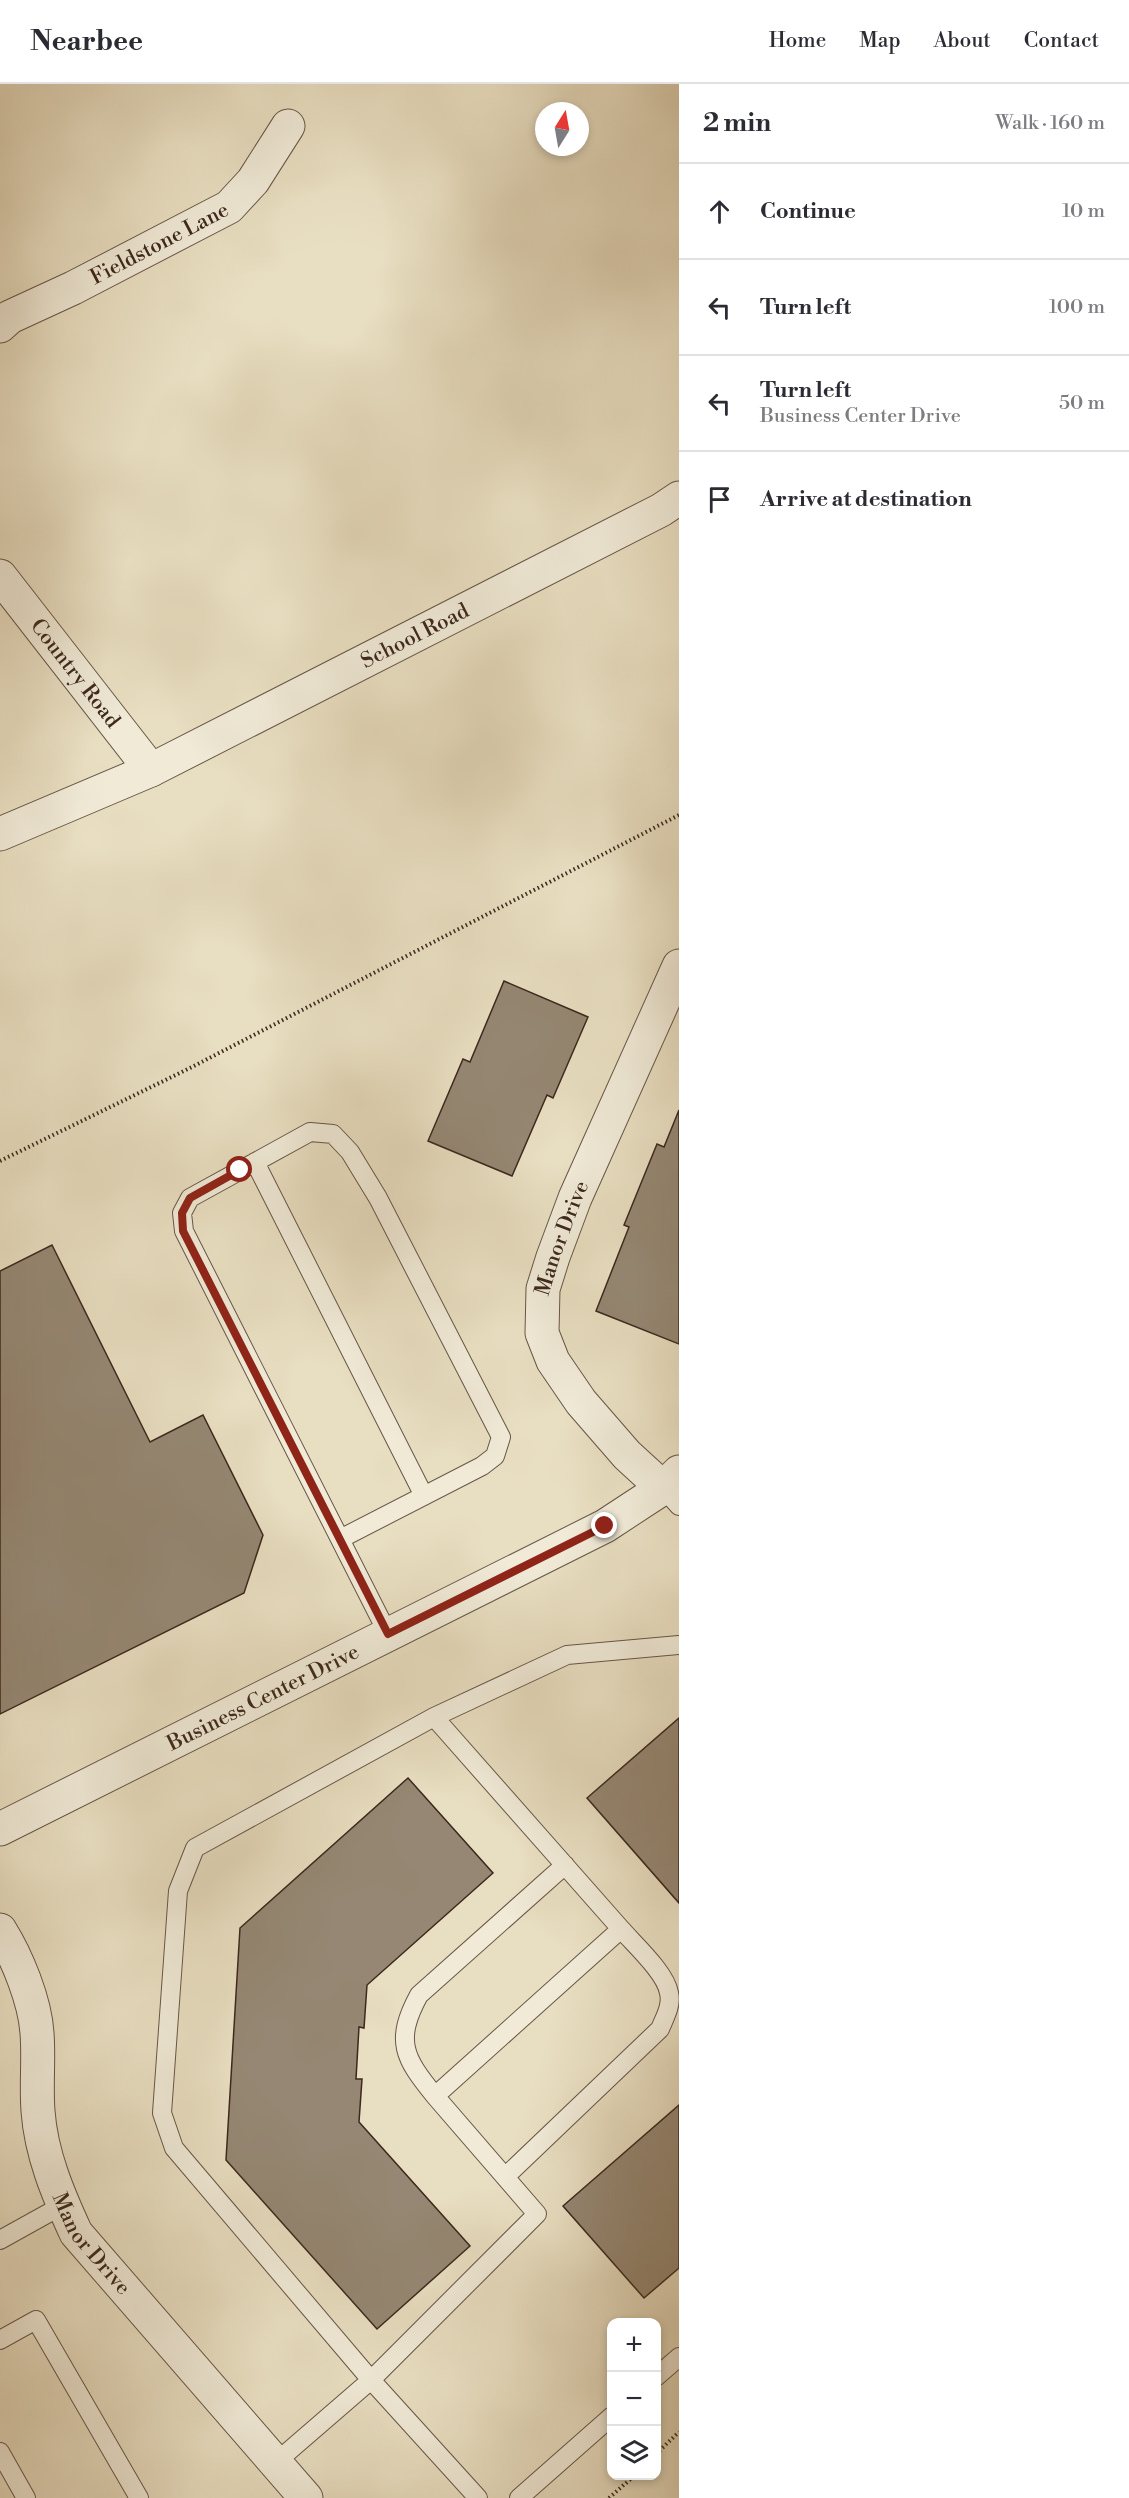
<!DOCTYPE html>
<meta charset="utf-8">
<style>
body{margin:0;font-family:"Libre Bodoni",serif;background:#f7f7f7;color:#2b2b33}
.controls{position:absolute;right:18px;bottom:18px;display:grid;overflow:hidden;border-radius:12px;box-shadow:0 3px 9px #0003}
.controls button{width:54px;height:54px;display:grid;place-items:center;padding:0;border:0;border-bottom:2px solid #e1e1e2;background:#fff;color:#2b2b33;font:30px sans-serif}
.compass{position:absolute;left:535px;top:18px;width:54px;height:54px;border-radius:50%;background:#fff;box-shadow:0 3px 9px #0003;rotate:11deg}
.stop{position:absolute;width:18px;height:18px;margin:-14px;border:4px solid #8f2418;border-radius:50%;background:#fff}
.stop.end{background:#8f2418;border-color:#fff;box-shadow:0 2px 6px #0008}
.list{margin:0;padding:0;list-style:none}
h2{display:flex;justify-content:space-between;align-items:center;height:78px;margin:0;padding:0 24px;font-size:26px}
h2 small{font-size:20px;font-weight:400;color:#7c7c81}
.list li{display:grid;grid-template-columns:39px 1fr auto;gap:18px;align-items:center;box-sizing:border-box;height:96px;padding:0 24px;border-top:2px solid #e1e1e2}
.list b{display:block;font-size:22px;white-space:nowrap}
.list p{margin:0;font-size:20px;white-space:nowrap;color:#7c7c81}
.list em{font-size:20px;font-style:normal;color:#7c7c81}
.icon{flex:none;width:33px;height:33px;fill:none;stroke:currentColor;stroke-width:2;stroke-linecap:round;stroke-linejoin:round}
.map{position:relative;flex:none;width:679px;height:2414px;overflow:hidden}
header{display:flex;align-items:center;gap:36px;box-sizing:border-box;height:84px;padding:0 30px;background:#fff;border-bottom:2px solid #e1e1e2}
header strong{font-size:28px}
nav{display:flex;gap:33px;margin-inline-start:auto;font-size:21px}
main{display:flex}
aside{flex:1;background:#fff}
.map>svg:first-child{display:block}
</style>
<header>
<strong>Nearbee</strong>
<nav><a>Home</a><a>Map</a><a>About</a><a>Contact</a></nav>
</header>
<main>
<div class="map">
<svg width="679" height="2414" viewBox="0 0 679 2414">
<rect width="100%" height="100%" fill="#e8dec1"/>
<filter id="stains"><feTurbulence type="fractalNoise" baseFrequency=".00333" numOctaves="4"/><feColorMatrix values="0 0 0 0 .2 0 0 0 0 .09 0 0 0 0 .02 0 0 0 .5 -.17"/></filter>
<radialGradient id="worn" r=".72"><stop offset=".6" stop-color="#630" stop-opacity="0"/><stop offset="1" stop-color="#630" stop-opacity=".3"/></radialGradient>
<path fill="#958773" stroke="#3c281e" stroke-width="1.5" d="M504,897L588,933L553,1014L547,1011L512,1092L428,1057L463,975L470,978Z
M679,1026V1260L596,1227L629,1143L624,1141L657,1060L664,1063Z
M52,1161L150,1358L203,1331L263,1451L244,1509L0,1630V1187Z
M679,1634V1819L587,1714Z
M408,1694L493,1789L367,1901L364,1944L359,1943L356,1995H362L359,2038L470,2162L377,2245L226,2076L240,1844Z
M679,2021V2184L644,2214L563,2122Z"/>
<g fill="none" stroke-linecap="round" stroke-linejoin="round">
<g stroke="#675647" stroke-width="20">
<path id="lane" d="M255,1078L424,1412
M663,1404L679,1422
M340,1455L482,1382L495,1372L501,1353L378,1114L350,1068L333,1050L310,1048L190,1114L182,1129L184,1147L388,1550
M434,1633L195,1764L178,1807L162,2029L174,2064L371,2296L478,2414
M435,2012C404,1974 394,1957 419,1911L565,1781
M505,2093L660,1945C665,1933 672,1921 669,1909C666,1889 634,1860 621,1845
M0,2156L63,2121
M0,2256L36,2236L139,2414
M656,2293L679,2273
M0,2368L26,2414
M275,2379L371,2296L537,2130L435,2012L621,1845L434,1633L567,1571L679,1561
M519,2414L612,2332"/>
</g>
<g stroke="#675647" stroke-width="35">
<g id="street">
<path id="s1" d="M0,242L10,233L73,204L229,123L253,97L288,42"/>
<path id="s2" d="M0,492L151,686"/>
<path id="s3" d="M0,750L151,686L661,426L679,414"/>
<path id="s4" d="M663,1404L627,1371L581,1318L553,1277L542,1249L543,1205L553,1173L575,1114L679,882"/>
<path id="s5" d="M0,1745L605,1442L663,1404L679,1388"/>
<path id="s6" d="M0,1846C17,1873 35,1917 37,1949C39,1975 36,2001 38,2027C41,2070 58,2110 76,2149L306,2414"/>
</g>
</g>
<path stroke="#3c281e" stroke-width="4" stroke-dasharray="1.5 3" stroke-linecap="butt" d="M0,1077L192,983L679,731
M656,2370L679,2348
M609,2414L634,2392"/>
<use href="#lane" stroke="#f0ead7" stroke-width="18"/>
<use href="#street" stroke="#f0ead7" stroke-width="33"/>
</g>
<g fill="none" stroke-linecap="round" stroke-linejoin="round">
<path stroke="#8f2418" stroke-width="8" d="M240,1086L190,1114L182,1129L183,1147L388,1550L605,1442"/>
</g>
<g text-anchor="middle" stroke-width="4.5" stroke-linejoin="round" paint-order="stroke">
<g font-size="21" fill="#3c281e" stroke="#f0ead7">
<text dy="7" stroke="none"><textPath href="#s1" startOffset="180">Fieldstone Lane</textPath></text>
<text dy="7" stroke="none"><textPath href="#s3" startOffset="460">School Road</textPath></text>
<text dy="7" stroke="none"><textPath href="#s2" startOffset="123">Country Road</textPath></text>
<text dy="7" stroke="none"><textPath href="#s4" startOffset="297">Manor Drive</textPath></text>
<text dy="7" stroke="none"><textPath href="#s5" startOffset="294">Business Center Drive</textPath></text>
<text dy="7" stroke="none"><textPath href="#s6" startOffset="334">Manor Drive</textPath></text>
</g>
</g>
<rect width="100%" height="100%" filter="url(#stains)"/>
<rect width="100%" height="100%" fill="url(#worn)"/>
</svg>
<div class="controls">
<button>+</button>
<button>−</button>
<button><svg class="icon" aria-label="layers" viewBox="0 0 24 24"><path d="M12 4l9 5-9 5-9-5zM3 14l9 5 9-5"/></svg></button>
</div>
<svg class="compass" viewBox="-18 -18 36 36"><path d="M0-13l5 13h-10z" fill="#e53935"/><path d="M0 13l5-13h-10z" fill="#7c7c81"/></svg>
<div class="stop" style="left:240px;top:1086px"></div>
<div class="stop end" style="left:605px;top:1442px"></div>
</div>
<aside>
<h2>2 min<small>Walk · 160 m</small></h2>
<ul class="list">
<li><svg class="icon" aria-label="ahead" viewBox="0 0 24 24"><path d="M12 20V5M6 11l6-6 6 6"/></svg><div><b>Continue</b></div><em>10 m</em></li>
<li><svg class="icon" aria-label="left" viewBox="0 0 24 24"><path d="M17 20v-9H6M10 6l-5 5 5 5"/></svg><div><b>Turn left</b></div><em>100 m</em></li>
<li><svg class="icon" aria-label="left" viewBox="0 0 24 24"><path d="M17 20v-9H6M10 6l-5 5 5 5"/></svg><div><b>Turn left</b><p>Business Center Drive</p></div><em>50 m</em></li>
<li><svg class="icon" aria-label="arrive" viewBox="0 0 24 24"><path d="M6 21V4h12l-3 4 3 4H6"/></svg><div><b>Arrive at destination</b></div></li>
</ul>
</aside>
</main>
